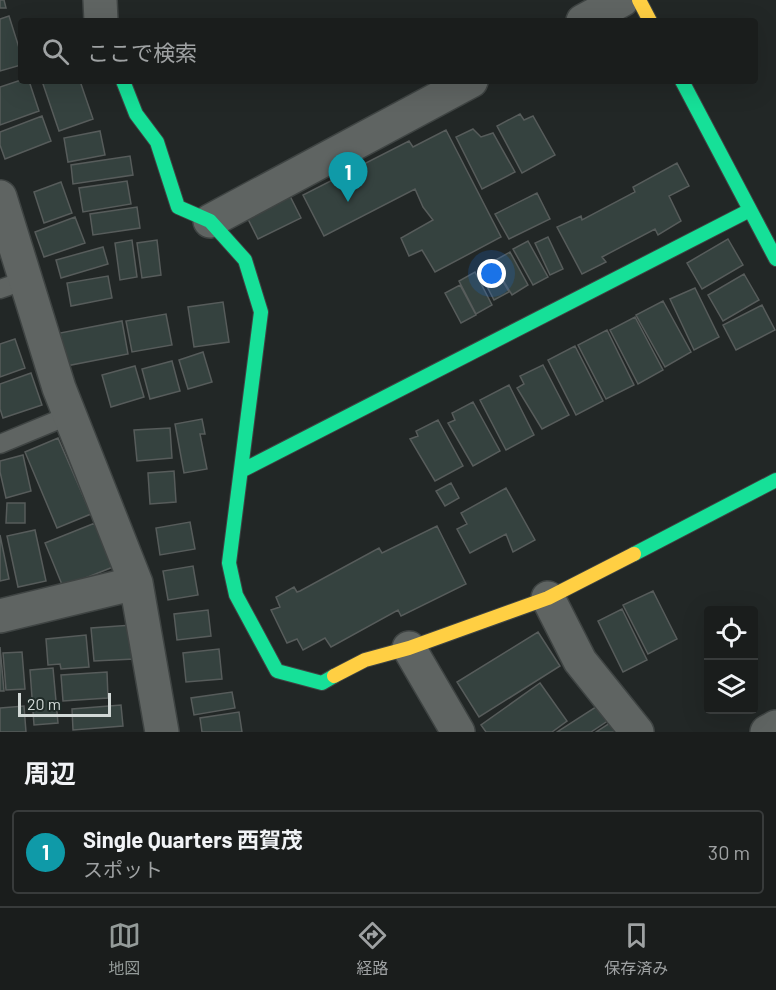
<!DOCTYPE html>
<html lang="ja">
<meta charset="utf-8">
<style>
body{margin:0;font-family:Barlow,"Noto Sans JP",sans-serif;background:#232625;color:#f1f3f6}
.controls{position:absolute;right:18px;bottom:18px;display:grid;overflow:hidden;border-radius:6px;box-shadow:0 6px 24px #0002}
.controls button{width:54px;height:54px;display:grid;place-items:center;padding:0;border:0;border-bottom:2px solid #383b3b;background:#1a1d1c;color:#f1f3f6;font:30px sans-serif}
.scale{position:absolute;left:18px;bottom:15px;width:93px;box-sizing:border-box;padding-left:6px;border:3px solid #d2d9d7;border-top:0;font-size:16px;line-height:21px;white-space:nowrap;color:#d2d9d7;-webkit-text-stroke:4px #1f2a27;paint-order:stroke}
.you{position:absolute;left:492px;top:274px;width:21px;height:21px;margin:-15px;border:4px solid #fff;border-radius:50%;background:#1a73e8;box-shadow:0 0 0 9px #1a73e833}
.badge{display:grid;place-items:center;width:39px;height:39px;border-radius:50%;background:#949b99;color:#fff;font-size:20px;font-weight:700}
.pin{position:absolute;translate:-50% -50px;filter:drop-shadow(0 2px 3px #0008)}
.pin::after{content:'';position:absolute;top:32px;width:21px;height:18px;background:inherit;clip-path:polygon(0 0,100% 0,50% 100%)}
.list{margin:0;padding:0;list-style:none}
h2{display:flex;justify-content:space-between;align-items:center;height:78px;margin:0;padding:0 24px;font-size:26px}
h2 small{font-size:20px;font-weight:400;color:#9fa2a3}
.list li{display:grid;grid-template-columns:39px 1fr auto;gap:18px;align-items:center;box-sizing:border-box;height:84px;margin:0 12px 12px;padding:0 12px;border:2px solid #383b3b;border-radius:6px}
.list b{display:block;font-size:22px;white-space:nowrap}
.list p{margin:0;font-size:20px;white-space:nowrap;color:#9fa2a3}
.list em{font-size:20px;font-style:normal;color:#9fa2a3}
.icon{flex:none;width:33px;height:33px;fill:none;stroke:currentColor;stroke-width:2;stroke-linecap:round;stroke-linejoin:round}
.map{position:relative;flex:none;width:776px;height:732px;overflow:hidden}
.search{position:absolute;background:#1a1d1c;box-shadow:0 6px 24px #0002;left:18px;right:18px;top:18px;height:66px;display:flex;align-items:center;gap:15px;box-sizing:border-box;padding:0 21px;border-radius:6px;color:#9fa2a3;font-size:22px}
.sheet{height:174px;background:#1a1d1c}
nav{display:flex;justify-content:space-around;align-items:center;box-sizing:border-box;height:84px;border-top:2px solid #383b3b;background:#1a1d1c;font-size:16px;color:#9fa2a3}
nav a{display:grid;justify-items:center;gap:3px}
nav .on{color:#949b99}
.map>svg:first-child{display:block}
</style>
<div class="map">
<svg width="776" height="732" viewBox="0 0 776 732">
<rect width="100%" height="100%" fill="#222726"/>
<path fill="#35423f" stroke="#575c5b" stroke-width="1.5" d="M0,0H4L6,8H0Z
M9,16L21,54V65L0,71V19Z
M21,80L29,81L39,111L0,125V87Z
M42,81H80L93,119L59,131Z
M520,114L524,120L533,116L555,155L522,173L497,126Z
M42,116L51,141L5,159L0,145V132Z
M473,129L481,137L493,133L515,172L482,189L456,137Z
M446,130L501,237L435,272L422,250L409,256L401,238L433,220L423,207L415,189L324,236L303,195L409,141L413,147Z
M100,131L105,155L68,162L64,138Z
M130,156L133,175L73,184L71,165Z
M677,163L689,186L669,196L681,221L658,235L655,229L602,257L606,262L582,274L557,227L581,216L582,220L635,192L633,187Z
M127,181L131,204L83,212L79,188Z
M61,182L72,213L44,223L34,192Z
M537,193L550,219L509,239L495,214Z
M289,194L301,218L258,239L246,215Z
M137,207L140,228L93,235L90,214Z
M75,217L85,243L44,257L35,232Z
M548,237L563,269L550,275L535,243Z
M728,239L743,265L702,289L687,263Z
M132,240L137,277L120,280L115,243Z
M157,240L161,275L142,278L137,243Z
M528,241L548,277L533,285L513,249Z
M103,247L108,264L61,278L56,260Z
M510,252L528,285L512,295L492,262Z
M494,266L509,292L494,300L480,273Z
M475,272L492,305L476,314L459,281Z
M744,274L759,300L723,321L708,295Z
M108,276L112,298L71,306L67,283Z
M460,285L476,315L461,323L445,293Z
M695,288L719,337L694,350L670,299Z
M663,301L691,352L665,367L636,315Z
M223,302L229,342L194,347L188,307Z
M762,305L775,330L736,350L723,325Z
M166,314L172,345L132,352L126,321Z
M635,317L663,370L638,384L610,330Z
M122,321L128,354L66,366L60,333Z
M607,330L634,385L606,399L578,345Z
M15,339L25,368L0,377V344Z
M575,346L603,401L576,415L548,360Z
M203,352L212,382L188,389L179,360Z
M172,361L180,391L150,399L142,369Z
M543,365L569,415L542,429L517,388L524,384L520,376Z
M135,366L144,397L111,407L102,375Z
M31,373L42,405L3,418L0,409V384Z
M509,385L534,435L506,450L480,400Z
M473,402L500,451L473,466L448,423L455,420L452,413Z
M202,419L205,434H200L207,469L184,473L175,424Z
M438,420L463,466L435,481L410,439L418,436L416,431Z
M170,428L172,458L137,461L134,430Z
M58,438L91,514L57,528L25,452Z
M23,455L31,491L6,498L0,472V461Z
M174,471L176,502L150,504L148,473Z
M451,483L459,498L445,506L436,491Z
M506,488L535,540L513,552L506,534L470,553L457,529L467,524L461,513Z
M7,503H25V523H6Z
M190,522L195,549L160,555L156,528Z
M95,523L113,567L63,587L45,543Z
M437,526L466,584L401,616L398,610L331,647L325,638L303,650L297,639L287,643L271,610L280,607L276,597L294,587L297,592L300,591L379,548L382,553Z
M35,530L46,581L18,587L7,536Z
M0,535L9,579L0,581Z
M193,566L198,595L168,600L163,571Z
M653,591L677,639L648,654L623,605Z
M622,609L647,660L623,672L598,621Z
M208,610L211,636L177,640L174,614Z
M132,625L134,659L94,661L91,628Z
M538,632L560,666L479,717L457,682Z
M86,635L89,667L61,669L60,664L48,665L46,639Z
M0,647L4,691H0Z
M219,649L222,679L186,682L183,653Z
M22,652L25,689L6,690L3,653Z
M53,668L58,723L34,725L30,670Z
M107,672L108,698L63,701L61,675Z
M540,683L567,721L552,732H486L481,725Z
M232,692L235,708L194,715L191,698Z
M602,703L612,718L591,732H557Z
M121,705L123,726L73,730L72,709Z
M24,706L26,732H0V708Z
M239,712L242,732H202L200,718Z
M613,721L620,732H596Z"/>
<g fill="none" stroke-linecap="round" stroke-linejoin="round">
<g stroke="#3f4443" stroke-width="21">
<path id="lane" d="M0,289L26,280
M0,444L70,415"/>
</g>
<g stroke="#3f4443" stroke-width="36">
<path id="street" d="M100,0L101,21
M583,21L622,0
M0,197L59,388L136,583L162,732
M210,221L471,81
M548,598L580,661L637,732
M0,616L136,583
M409,648L458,732
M767,732L776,727"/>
</g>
<g stroke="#3f4443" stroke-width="16">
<path id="fast" d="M123,81L136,114L157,142L178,207L210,221L245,260L261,312L229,563L236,595L277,671L322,683L334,676
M682,81L776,259
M241,471L750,210
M634,554L776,480"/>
</g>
<g stroke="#3f4443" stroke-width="16">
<path id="slow" d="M639,0L650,21
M334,676L365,660L409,648L548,598L634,554"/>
</g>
<use href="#lane" stroke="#5f6462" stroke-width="18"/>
<use href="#street" stroke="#5f6462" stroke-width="33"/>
<use href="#fast" stroke="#16e098" stroke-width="14"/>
<use href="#slow" stroke="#ffcf43" stroke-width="14"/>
</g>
</svg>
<div class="controls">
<button><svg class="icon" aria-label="locate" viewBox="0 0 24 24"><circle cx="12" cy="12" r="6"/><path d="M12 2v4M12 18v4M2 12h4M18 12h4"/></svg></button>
<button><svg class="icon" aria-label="layers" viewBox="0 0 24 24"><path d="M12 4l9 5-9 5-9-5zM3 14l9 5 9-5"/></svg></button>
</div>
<div class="scale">20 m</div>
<div class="you"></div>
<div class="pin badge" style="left:348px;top:202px;background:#0f9aa8">1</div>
<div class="search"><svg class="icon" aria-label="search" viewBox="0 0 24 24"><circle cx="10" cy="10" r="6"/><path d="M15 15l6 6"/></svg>ここで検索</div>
</div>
<section class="sheet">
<h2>周辺<small></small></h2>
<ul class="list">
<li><span class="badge" style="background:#0f9aa8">1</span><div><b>Single Quarters 西賀茂</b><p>スポット</p></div><em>30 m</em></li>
</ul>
</section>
<nav>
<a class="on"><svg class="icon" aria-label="map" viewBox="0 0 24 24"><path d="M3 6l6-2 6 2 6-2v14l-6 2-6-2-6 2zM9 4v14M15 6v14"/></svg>地図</a>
<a><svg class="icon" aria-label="directions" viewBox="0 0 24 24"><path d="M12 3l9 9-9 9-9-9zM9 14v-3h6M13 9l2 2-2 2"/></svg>経路</a>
<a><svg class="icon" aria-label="saved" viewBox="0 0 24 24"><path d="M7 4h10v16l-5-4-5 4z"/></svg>保存済み</a>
</nav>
